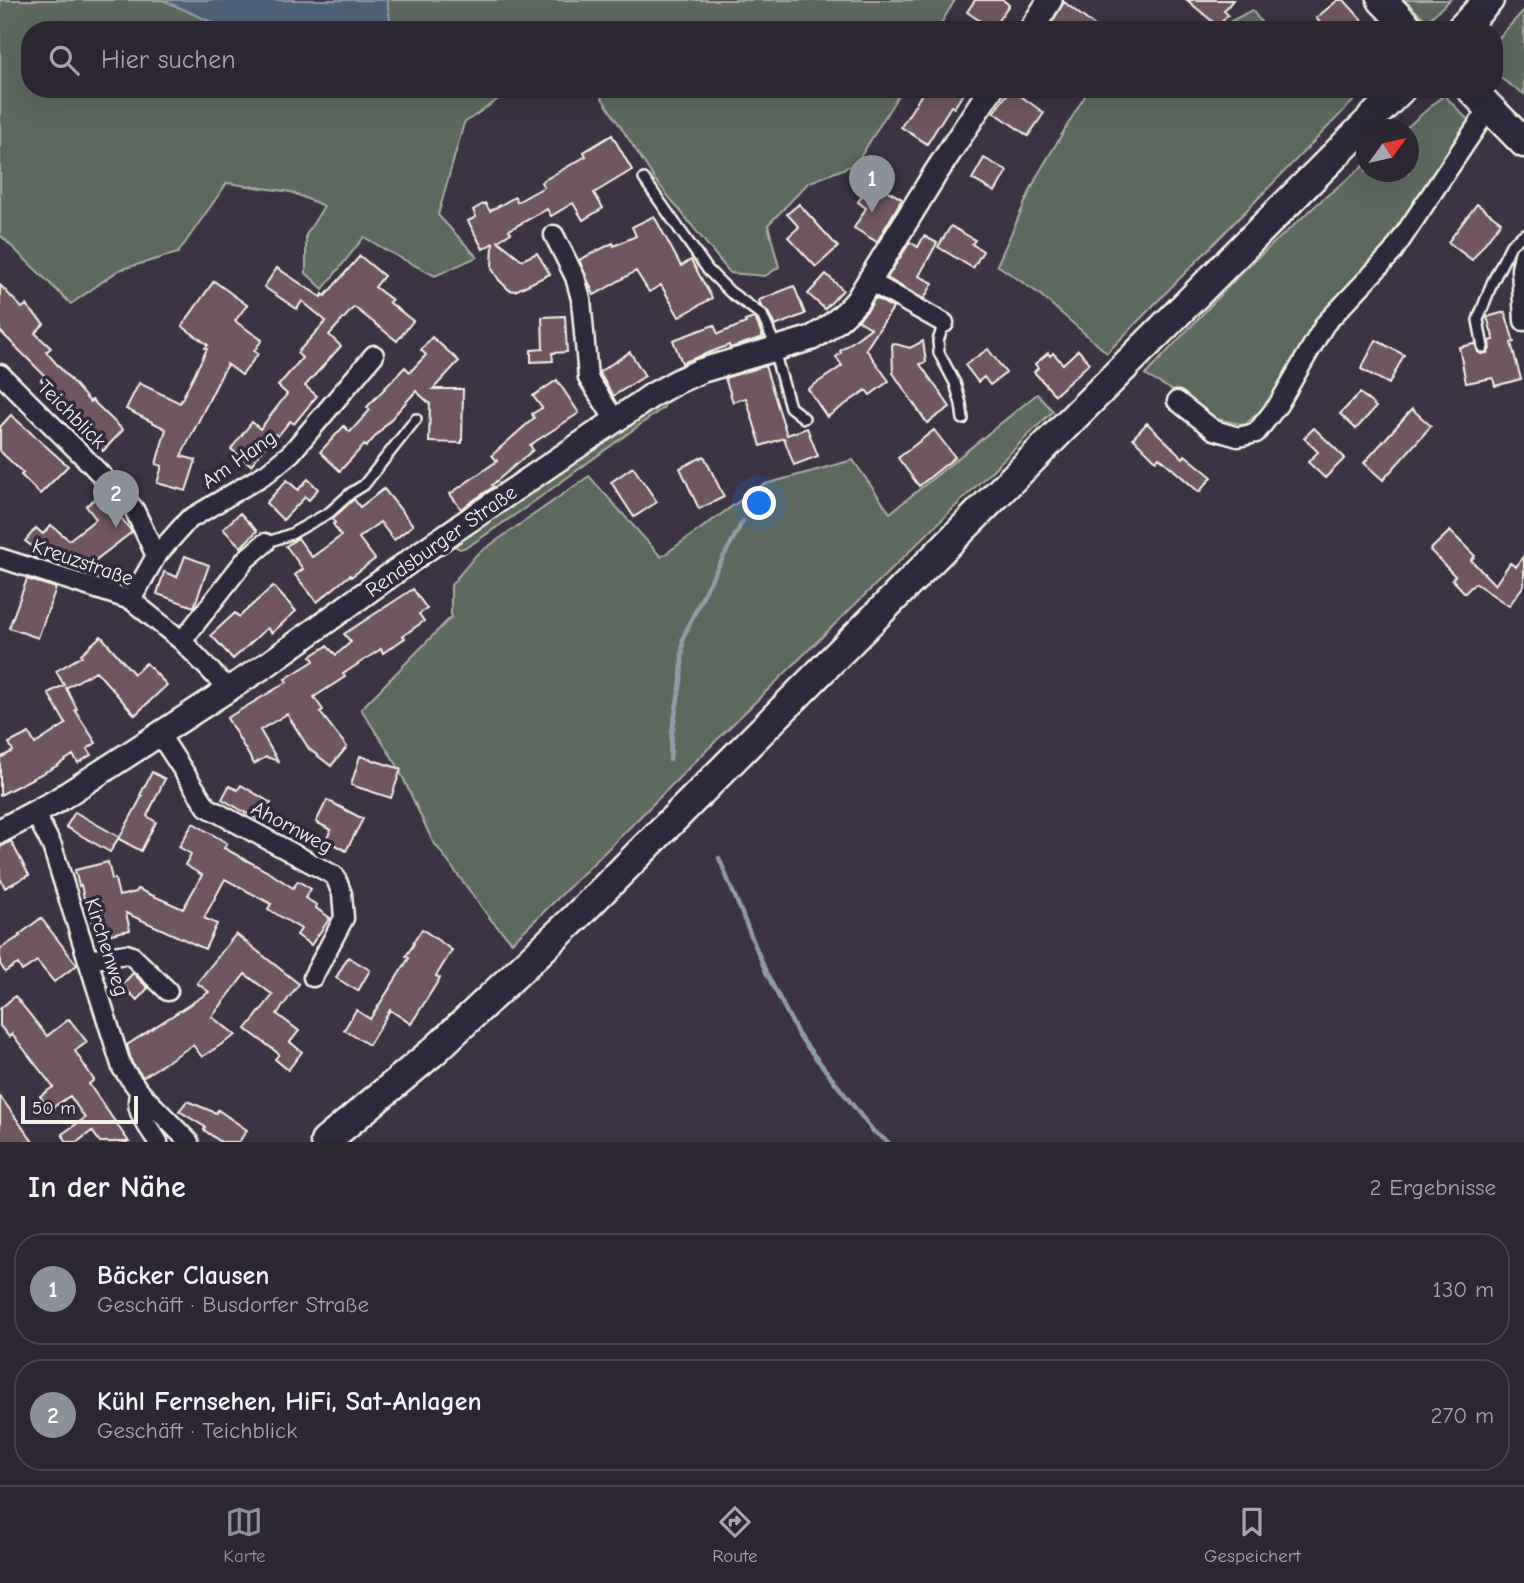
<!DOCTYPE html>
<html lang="de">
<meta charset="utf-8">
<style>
body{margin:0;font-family:"Comic Neue",sans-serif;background:#39323f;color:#f1f3f6}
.compass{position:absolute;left:1356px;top:119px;width:63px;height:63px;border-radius:50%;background:#2d2633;box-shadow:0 7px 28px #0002;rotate:57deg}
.scale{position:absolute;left:21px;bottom:18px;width:117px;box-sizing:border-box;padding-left:7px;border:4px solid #f4f1e8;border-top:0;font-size:19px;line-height:24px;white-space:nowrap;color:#f4f1e8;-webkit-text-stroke:5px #2f2a3d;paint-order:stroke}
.you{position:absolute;left:760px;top:504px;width:24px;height:24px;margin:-18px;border:5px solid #fff;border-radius:50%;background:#1a73e8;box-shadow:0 0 0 10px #1a73e833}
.badge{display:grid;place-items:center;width:46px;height:46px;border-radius:50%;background:#8c9099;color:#fff;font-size:23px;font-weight:700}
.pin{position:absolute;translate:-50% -58px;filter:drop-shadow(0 2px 4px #0008)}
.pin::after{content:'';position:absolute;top:37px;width:24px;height:21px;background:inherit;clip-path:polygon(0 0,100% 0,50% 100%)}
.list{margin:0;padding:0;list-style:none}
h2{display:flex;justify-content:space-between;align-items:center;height:91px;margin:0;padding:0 28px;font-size:30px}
h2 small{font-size:23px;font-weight:400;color:#a7a5ac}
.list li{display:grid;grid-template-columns:46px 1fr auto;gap:21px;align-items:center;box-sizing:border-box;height:112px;margin:0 14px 14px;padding:0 14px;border:2px solid #48434e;border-radius:28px}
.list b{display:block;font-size:26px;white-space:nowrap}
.list p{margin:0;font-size:23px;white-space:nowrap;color:#a7a5ac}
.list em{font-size:23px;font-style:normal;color:#a7a5ac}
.icon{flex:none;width:38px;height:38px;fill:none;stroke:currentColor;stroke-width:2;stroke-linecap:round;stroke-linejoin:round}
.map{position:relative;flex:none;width:1524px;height:1142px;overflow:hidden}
.search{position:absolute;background:#2d2633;box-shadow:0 7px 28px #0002;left:21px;right:21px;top:21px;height:77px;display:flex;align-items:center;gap:18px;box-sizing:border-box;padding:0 24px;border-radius:28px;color:#a7a5ac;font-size:26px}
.sheet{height:343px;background:#2d2633}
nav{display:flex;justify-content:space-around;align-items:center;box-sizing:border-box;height:98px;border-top:2px solid #48434e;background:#2d2633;font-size:19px;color:#a7a5ac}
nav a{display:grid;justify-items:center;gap:4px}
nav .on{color:#8c9099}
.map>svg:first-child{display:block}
</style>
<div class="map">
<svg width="1524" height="1142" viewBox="0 0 1524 1142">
<rect width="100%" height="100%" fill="#3c3344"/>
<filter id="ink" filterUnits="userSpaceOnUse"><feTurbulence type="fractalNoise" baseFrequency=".0143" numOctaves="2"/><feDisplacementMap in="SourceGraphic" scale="14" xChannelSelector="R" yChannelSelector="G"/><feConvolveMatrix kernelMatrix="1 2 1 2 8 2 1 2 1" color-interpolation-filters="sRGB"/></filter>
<g filter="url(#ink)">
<path fill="#5d695e" stroke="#a8ada3" stroke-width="2" d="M0,0H163L229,30H30V89H513L464,123L438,215L477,257L435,276L389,252L364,237L323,289L306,273V235L324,206L291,192L227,183L178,253L119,270L71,304L0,235Z
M387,0H955L937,30H358L389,20Z
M1404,0H1450L1427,21Z
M1252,10L1267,30H1214Z
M1524,10V94L1494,74V43Z
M596,89H902L856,164L808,183L768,225L779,267L765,276L730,273L656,181Z
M1089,89H1365L1107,353L1038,293L997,265L1037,176Z
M1444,95L1468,120L1454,153L1388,248L1319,318L1274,394L1260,411L1245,425L1213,418L1172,390L1145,375L1245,269L1324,198L1366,164V172H1408V130L1405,129Z
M1037,394L1053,411C949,514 843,615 739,718C663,793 590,869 512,942L492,921L432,840L397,765L361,709L451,617V585L476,555L589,476L661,557L762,485L853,460L890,513Z
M670,396L663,408L528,506L469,546L460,549L450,544Z"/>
<path fill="#4d6278" stroke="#909ba5" stroke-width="2" d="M163,0H387L390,20L358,30H229Z"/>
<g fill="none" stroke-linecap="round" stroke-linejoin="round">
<path stroke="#909ba5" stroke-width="4.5" d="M670,760L672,732L681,681L683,638L706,589L743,521
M719,858L766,972L799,1036L873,1131L888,1142"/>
</g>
<path fill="#6f5761" stroke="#f4f1e8" stroke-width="2" d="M975,0H1003L1009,5L992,29L967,12Z
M1187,0H1233L1224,11L1228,15L1218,26Z
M1338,0H1344L1363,21L1353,30H1326L1316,18Z
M1064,2L1100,30H1054L1050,26Z
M925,89H966L954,108L951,106L927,144L901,127Z
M1011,89L1044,113L1028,136L994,112Z
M612,135L632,170L594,193L603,208L583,220L573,203L551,216L547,209L509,230L511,233L498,241L522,260L537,253L550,274L515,291L509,290L499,280L492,269L493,243L483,249L468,221L476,217L473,210L485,203L490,211L515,197L517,202L544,187L541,182L586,156L584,152Z
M984,158L1007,171L995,192L972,179Z
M877,185L902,199L877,242L854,228L866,208L858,202L867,188L873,192Z
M799,204L838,247L816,267L788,237L799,227L787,214Z
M1477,204L1501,222L1472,260L1448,242Z
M654,216L681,266L691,260L712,298L679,317L661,285L649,292L636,271L594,295L579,260L613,243L614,246L636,236L632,227Z
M951,226L975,240L972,244L983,251L973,268L938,247Z
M924,236L937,243L919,276L933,283L924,299L887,278L910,242L918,247Z
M360,256L384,276L375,287L392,300L389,302L413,321L397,341L354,307L329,335L341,346L305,386L317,396L294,424L290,421L278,436L275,434L251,465L231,449L252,422L260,429L287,394L278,386L302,358L297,353L326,321L302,301L297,309L264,287L277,268L321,297L323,294L325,296Z
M826,274L843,290L825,309L808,294Z
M214,281L247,305L235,321L262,340L254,351L258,354L242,375L227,364L181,456L196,460L186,491L157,483L162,466L156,464L166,429L126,409L139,383L180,403L207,349L205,348L208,345L182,326Z
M0,285L22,308L26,305L44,324L35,333L51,348L46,352L90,402L92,400L123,430L103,451L69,417L72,414L41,380L45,376L0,331Z
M794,286L805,314L775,326L768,312L761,306L759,300Z
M875,298L893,308L866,349L889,381L870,395L866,390L827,417L808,389L842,366L836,357L841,353L840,351L871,328L858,320L868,310Z
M1505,312L1514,342L1511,343L1521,379L1495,386L1493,378L1466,383L1459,347L1475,344L1478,352L1481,354L1487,353L1490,349L1489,341L1494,340L1487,317Z
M565,316L567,352L552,353L553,361L531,362V350L543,349L542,317Z
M754,318L756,320L763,337L730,348L729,345L682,363L673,340L714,325L718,334L746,323L745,321Z
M432,337L459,361L433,389H463L462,443L429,442L430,404L416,391L366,447L364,445L340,471L320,452L344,426L350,432L370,410L367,407L405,367L410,372L426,355L421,350Z
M1376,340L1404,355L1389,384L1361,369Z
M923,341L926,362L920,364L950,407L927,423L893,373L892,343L910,348Z
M988,349L1006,373L990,385L984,377L978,382L965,365Z
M1078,350L1090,363L1055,395L1034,372L1038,368L1035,364L1048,353L1050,356L1053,353L1063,364Z
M630,352L645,376L613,396L599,372Z
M765,366L787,435L807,428L818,456L794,465L784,438L761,446L746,398L733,402L725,378Z
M557,380L579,413L530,445L533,450L492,485L493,487L461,509L450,494L497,461L492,455L534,418L532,414L542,408L533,396Z
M1360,393L1376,407L1356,429L1340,414Z
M1412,409L1431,426L1383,480L1364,463Z
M11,415L68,466L40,494L21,475L23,473L0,451V427Z
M1147,423L1183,458L1185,455L1212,477L1199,492L1159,457L1156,461L1133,438Z
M1314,428L1345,458L1325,478L1308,462L1318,452L1304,438Z
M934,430L955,457L919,486L898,458Z
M704,456L724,497L699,509L680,468Z
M633,467L657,502L634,517L611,482Z
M308,479L318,489L309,500L304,496L305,497L283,520L266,503L287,480L298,490Z
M384,489L413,525L394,540L380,522L359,538L375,559L351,577L350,575L317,602L295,575L303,569L286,546L298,538L312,557L341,536L333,524L335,523L332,519L354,499L360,507Z
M101,494L112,508L113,507L132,532L97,559L85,573L68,568L42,547L38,551L25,541L36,528L43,534L51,525L69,540L96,519L86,506Z
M240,513L257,531L241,547L223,529Z
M1450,531L1475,556L1471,560L1495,585L1510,563L1516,567L1524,555V585L1509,606L1475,583L1465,593L1452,579L1455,576L1430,550Z
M185,556L209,565L194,607L157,594L164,572L177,577Z
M27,579L56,588L38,638L9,628Z
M273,586L296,611L272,633L267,628L233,659L211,635L235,613L239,617Z
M413,589L427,609L419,614L424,621L403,636L405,638L383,653L381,649L343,674L345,677L314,697L323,710L320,712L347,747L331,766L309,749L287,714L260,730L278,761L266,757L254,764L227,718L287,682L285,679L314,661L311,656L327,646L336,655L351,642L344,634Z
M101,636L134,674L146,663L167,685L135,715L96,671L66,688L77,709L75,710L96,743L87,749L91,755L78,763L73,755L55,767L0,795V758L13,751L9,743L29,733L35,744L66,724L48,693L64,685L56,671L82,656L81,654Z
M360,756L401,769L391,798L351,785Z
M152,772L165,779L147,816L156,822L141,851L119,839L142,796L140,795Z
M241,785L271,803L260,821L222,799L229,786L238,790Z
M327,800L363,819L346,851L326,840L331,830L316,822Z
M75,812L119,837L110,852L66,827Z
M193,823L227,843L224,848L270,873L293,888L298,881L311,889L305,898L317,905L316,908L330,918L311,945L297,935L301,929L268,909L271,904L225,879L204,918L217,924L205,949L126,913L130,930L97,937L87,902L85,903L81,885L79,886L75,870L108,862L112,879H115L119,896L136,892L138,889L183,909L202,875L185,865L191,854L179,847Z
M11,841L29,875L5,888L0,878V847Z
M41,918L77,965L54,982L37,961L22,971L18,964L5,972L0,964V949L20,936L19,935Z
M422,929L452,950L436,976L440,978L411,1024L390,1010L369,1045L344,1030L356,1010L370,1019L409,958L406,956L414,944L413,943Z
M236,934L299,984L277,1014L299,1031L290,1042L302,1052L288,1070L275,1059L279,1054L246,1029L273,995L245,974L212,1017L236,1035L202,1057L193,1045L143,1077L132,1063L127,1045L209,992L197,983Z
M348,957L370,970L358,991L336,978Z
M133,973L148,988L137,1000L122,985Z
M15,996L47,1036L69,1019L87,1042L75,1051L94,1080L89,1084L129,1142H100L92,1131L77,1142H67L62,1134L85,1118L70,1096L49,1110L40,1096L53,1087L12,1034L9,1037L0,1026V1009Z
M0,1096L33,1142H0Z
M187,1101L216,1113L218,1110L247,1130L239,1142H221L204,1130L205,1127L179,1111Z"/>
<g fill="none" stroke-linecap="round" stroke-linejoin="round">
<g stroke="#f4f1e8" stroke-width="14">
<path id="service" d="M644,179L708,270L730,292L762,315L776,347
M944,323L938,341L939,353L955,383L961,404L963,419
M1483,347L1478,320L1492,283L1511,245L1524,234
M774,351L790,407L804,418
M265,543L291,534L330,512L351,493L364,485L416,419"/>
</g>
<g stroke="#f4f1e8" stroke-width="23">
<path id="minor" d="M554,235L575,277L581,299L588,378L615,420
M1524,254L1521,269L1524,321
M869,281L944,323
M0,374L81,454L134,509L156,556
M1177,401L1214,430L1238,437L1256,433L1278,405L1325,324L1392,253L1479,123L1490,109
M0,558L131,600L182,641L229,690
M131,600L156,556L188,520L267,473L291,453L374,355
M182,641L246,559L265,543
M160,735L207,807L335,876L342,894L344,918L313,977
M35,813L52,846L122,1068L140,1092L189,1142
M88,960L126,954L132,956L168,991
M140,1092C132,1110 149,1127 158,1142"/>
</g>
<g stroke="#f4f1e8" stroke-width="28">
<path id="tertiary" d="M1031,30L1050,0
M0,831L55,802L269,663L421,553L654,394L678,381L700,371L812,338C830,328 843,317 857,301L935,174L991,89"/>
</g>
<g stroke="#f4f1e8" stroke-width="33">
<path id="primary" d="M1382,0L1411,30
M1460,30L1489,0
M1471,89L1524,143
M325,1142L434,1051L573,920L1401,89"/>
</g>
<use href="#service" stroke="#2f2a3d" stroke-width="9"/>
<use href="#minor" stroke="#2f2a3d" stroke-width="18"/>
<use href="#tertiary" stroke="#2f2a3d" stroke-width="23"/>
<use href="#primary" stroke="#2f2a3d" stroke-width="28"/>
</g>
</g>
<g text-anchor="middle" stroke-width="7" stroke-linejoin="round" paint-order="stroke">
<g font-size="21" fill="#f4f1e8" stroke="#2f2a3d">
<text transform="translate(72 414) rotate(45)" y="7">Teichblick</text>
<text transform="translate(239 459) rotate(-35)" y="7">Am Hang</text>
<text transform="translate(441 541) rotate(-35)" y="7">Rendsburger Straße</text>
<text transform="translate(83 562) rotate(19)" y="7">Kreuzstraße</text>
<text transform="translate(292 827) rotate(28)" y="7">Ahornweg</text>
<text transform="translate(107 947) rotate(72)" y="7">Kirchenweg</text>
</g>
</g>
</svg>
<svg class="compass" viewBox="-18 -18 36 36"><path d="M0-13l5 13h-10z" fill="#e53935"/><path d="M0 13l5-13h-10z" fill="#a7a5ac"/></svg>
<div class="scale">50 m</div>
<div class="you"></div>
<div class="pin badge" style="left:872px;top:213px">1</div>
<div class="pin badge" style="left:116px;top:528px">2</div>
<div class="search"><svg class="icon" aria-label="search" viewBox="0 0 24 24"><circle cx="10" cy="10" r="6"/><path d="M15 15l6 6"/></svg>Hier suchen</div>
</div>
<section class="sheet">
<h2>In der Nähe<small>2 Ergebnisse</small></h2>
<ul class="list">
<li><span class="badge">1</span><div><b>Bäcker Clausen</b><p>Geschäft · Busdorfer Straße</p></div><em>130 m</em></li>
<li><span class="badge">2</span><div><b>Kühl Fernsehen, HiFi, Sat-Anlagen</b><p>Geschäft · Teichblick</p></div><em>270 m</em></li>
</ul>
</section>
<nav>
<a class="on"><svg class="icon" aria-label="map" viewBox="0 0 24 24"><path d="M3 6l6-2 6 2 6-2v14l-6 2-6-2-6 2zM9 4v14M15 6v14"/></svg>Karte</a>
<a><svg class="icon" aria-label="directions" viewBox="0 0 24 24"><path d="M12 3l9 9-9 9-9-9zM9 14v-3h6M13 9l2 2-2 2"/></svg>Route</a>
<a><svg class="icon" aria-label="saved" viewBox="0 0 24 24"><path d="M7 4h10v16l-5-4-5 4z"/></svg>Gespeichert</a>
</nav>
